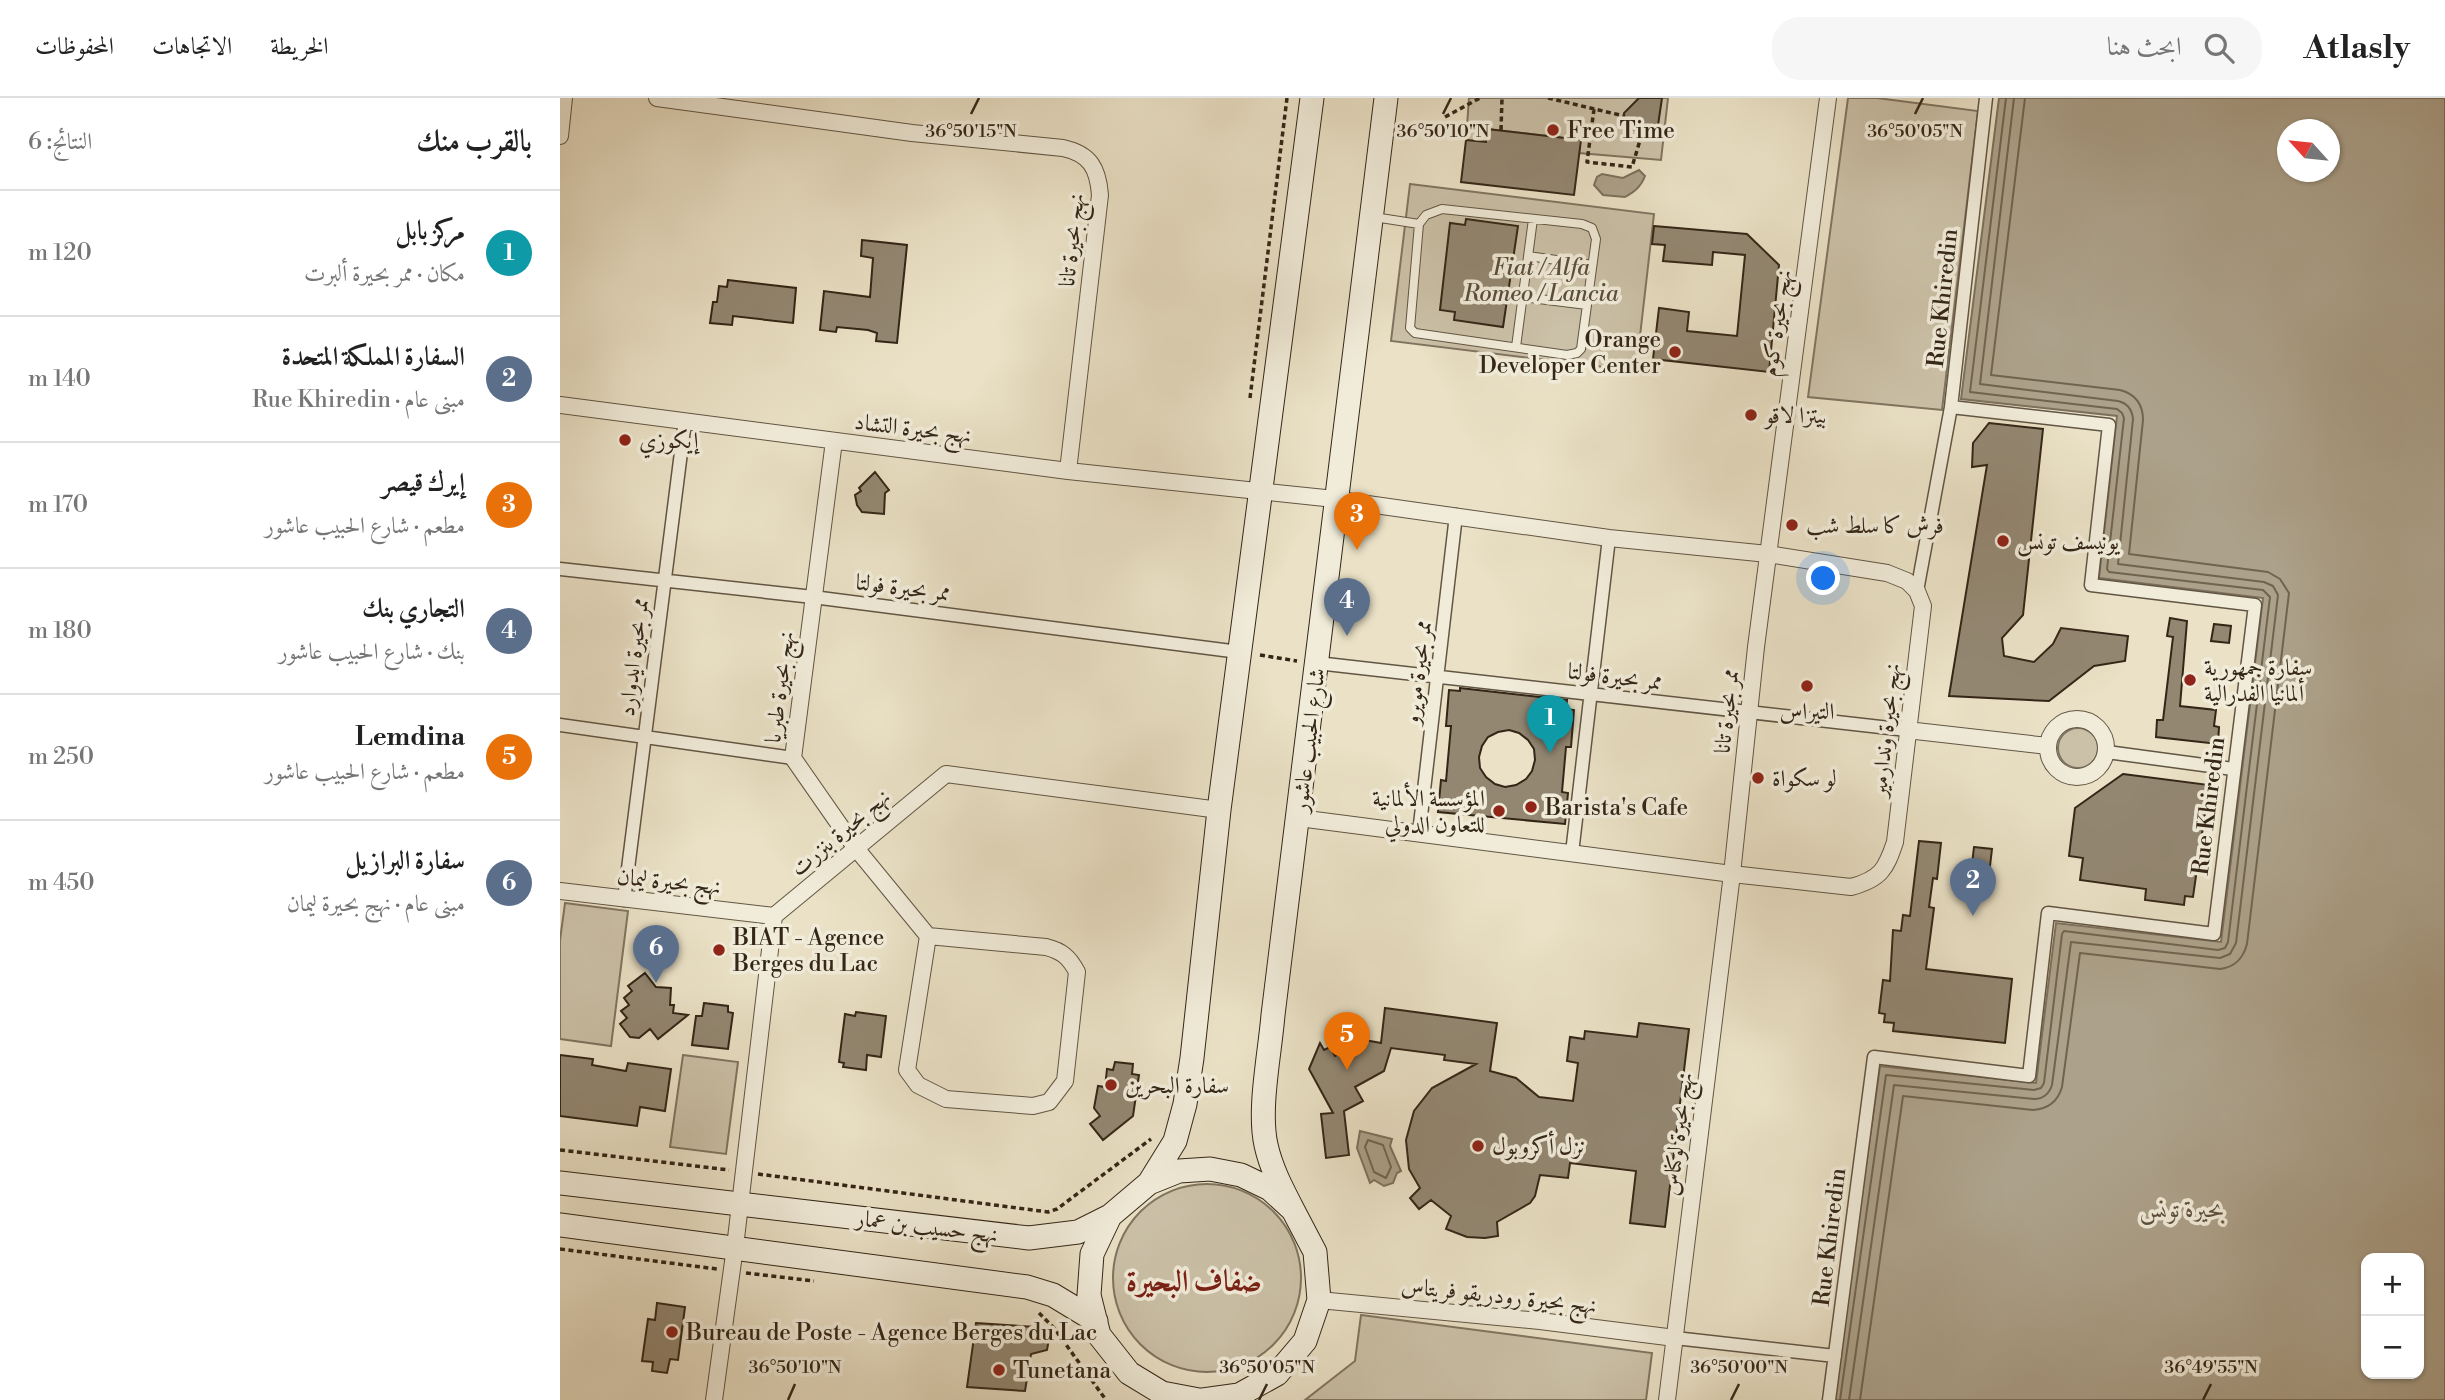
<!DOCTYPE html>
<html lang="ar">
<meta charset="utf-8">
<style>
body{margin:0;font-family:"Libre Bodoni",Amiri,serif;background:#f6f6f6;color:#222;direction:rtl}
.controls{position:absolute;right:21px;bottom:21px;display:grid;overflow:hidden;border-radius:14px;box-shadow:0 2px 5px #0004}
.controls button{width:63px;height:63px;display:grid;place-items:center;padding:0;border:0;border-bottom:2px solid #e0e0e0;background:#fff;color:#222;font:35px sans-serif}
.compass{position:absolute;left:1717px;top:21px;width:63px;height:63px;border-radius:50%;background:#fff;box-shadow:0 2px 5px #0004;rotate:297deg}
.you{position:absolute;left:1264px;top:481px;width:24px;height:24px;margin:-18px;border:5px solid #fff;border-radius:50%;background:#1a73e8;box-shadow:0 0 0 10px #1a73e833}
.badge{display:grid;place-items:center;width:46px;height:46px;border-radius:50%;background:#111827;color:#fff;font-size:23px;font-weight:700}
.pin{position:absolute;translate:-50% -58px;filter:drop-shadow(0 2px 4px #0008)}
.pin::after{content:'';position:absolute;top:37px;width:24px;height:21px;background:inherit;clip-path:polygon(0 0,100% 0,50% 100%)}
.list{margin:0;padding:0;list-style:none}
h2{display:flex;justify-content:space-between;align-items:center;height:91px;margin:0;padding:0 28px;font-size:30px}
h2 small{font-size:23px;font-weight:400;color:#767676}
.list li{display:grid;grid-template-columns:46px 1fr auto;gap:21px;align-items:center;box-sizing:border-box;height:126px;padding:0 28px;border-top:2px solid #e0e0e0}
.list b{display:block;font-size:26px;white-space:nowrap}
.list p{margin:0;font-size:23px;white-space:nowrap;color:#767676}
.list em{font-size:23px;font-style:normal;color:#767676}
.icon{flex:none;width:38px;height:38px;fill:none;stroke:currentColor;stroke-width:2;stroke-linecap:round;stroke-linejoin:round}
.map{position:relative;flex:none;width:1885px;height:1302px;overflow:hidden;direction:ltr}
header{display:flex;align-items:center;gap:42px;box-sizing:border-box;height:98px;padding:0 35px;background:#fff;border-bottom:2px solid #e0e0e0}
header strong{font-size:33px}
nav{display:flex;gap:38px;margin-inline-start:auto;font-size:24px}
.search{width:490px;height:63px;background:#f6f6f6;display:flex;align-items:center;gap:18px;box-sizing:border-box;padding:0 24px;border-radius:28px;color:#767676;font-size:26px}
main{display:flex}
aside{flex:1;background:#fff}
.map>svg:first-child{display:block}
</style>
<header>
<strong>Atlasly</strong>
<div class="search"><svg class="icon" aria-label="search" viewBox="0 0 24 24"><circle cx="10" cy="10" r="6"/><path d="M15 15l6 6"/></svg>ابحث هنا</div>
<nav><a>الخريطة</a><a>الاتجاهات</a><a>المحفوظات</a></nav>
</header>
<main>
<div class="map">
<svg width="1885" height="1302" viewBox="0 0 1885 1302">
<rect width="100%" height="100%" fill="#eae1c6"/>
<filter id="stains"><feTurbulence type="fractalNoise" baseFrequency=".00286" numOctaves="4"/><feColorMatrix values="0 0 0 0 .2 0 0 0 0 .09 0 0 0 0 .02 0 0 0 .5 -.17"/></filter>
<radialGradient id="worn" r=".72"><stop offset=".6" stop-color="#630" stop-opacity="0"/><stop offset="1" stop-color="#630" stop-opacity=".3"/></radialGradient>
<path fill="#cbc1a8" stroke="#807460" stroke-width="2" d="M909,0H1108L1101,62L1019,55L1020,42L928,31L926,44L906,42Z
M1288,0H1317L1418,13L1382,312L1248,299Z
M850,86L1094,116L1076,273L831,243Z
M1498 650a20 20 0 1 1 40 0a20 20 0 1 1-40 0Z
M5,805L68,813L51,948L0,941V842Z
M123,957L178,964L166,1056L110,1049Z
M553 1180a94 94 0 1 1 188 0a94 94 0 1 1-188 0Z
M801,1217L1092,1255L1086,1302H745L795,1263Z"/>
<path fill="#aca18a" stroke="#7c705c" stroke-width="2" fill-rule="evenodd" d="M1439,0H1885V1302H1273L1320,968L1476,985L1496,825L1661,844L1703,500L1539,480L1557,318L1401,301ZM1728,32H1770V74H1728ZM1806,1160H1859V1276H1806Z
M1079,72L1085,78C1081,89 1074,94 1065,99L1043,97L1034,87L1037,79L1042,76L1063,80Z
M800,1033L832,1041L830,1048L841,1073L837,1075L833,1085L824,1088L814,1082L810,1085L797,1050Z"/>
<g fill="none" stroke-linecap="round" stroke-linejoin="round">
<path stroke="#706450" stroke-width="2" d="M808,1042L823,1047L831,1069L826,1080L814,1074L805,1049Z
M1280,1302L1326,977L1474,992L1481,990L1484,985L1502,836L1504,833L1658,852L1665,850L1668,844L1710,499L1703,492L1549,474L1547,471L1564,320L1562,315L1557,311L1410,294L1446,0
M1289,1302L1334,987L1474,1001C1483,1001 1489,996 1492,987L1511,844L1660,860L1670,856L1676,845L1718,497L1713,488L1704,484L1558,466L1573,321C1572,311 1567,305 1558,303L1420,286L1454,0
M1300,1302L1343,998L1473,1012C1488,1011 1498,1003 1502,989L1520,855L1660,871C1675,869 1683,861 1687,846L1729,495L1720,481L1708,474L1569,456L1583,322C1583,306 1575,296 1560,292L1431,277L1465,0"/>
</g>
<path fill="#938772" stroke="#342617" stroke-width="2" fill-rule="evenodd" d="M1079,0H1102L1096,41L1076,38L1077,34L1065,25L1064,15Z
M927,31L1021,42L1014,97L901,84L906,42L926,44Z
M906,121L958,128L943,229L894,222L895,214L880,212L890,125L905,127Z
M1094,128L1187,136L1219,167L1209,274L1093,261L1099,210L1129,214L1127,233L1177,238L1185,157L1153,154L1152,167L1103,163L1105,147L1092,146Z
M302,142L347,147L337,245L316,243L317,235L308,232L277,229L276,234L260,232L264,193L310,199L313,160L301,158Z
M168,182L236,190L233,225L173,218L172,227L150,225L153,204H157L159,188L167,189Z
M1429,325L1483,331L1463,517L1442,540L1444,558L1474,564L1493,546L1501,530L1568,538L1565,563L1534,568L1489,603L1389,598L1427,367L1412,369L1413,345Z
M315,374L329,392L325,395L324,416L302,414L297,407L295,397L301,393L299,390Z
M1610,520L1627,523L1620,608L1656,612L1654,628L1659,629L1658,646L1596,639L1597,622H1603L1613,539L1607,538Z
M1654,526L1671,528L1669,545L1651,543Z
M900,590L1007,602L1006,611L1014,612L1011,649H1006L1002,694L1008,695L1005,726L878,714L881,682L886,683L891,628H886L889,592L900,593ZM949,632L959,635L968,642L974,651L975,662L972,673L966,681L956,687L945,689L935,686L926,679L920,670L919,659L922,648L928,639L938,634Z
M1563,676L1649,687L1633,799L1625,798L1624,807L1585,802L1586,791L1520,782L1523,760L1509,758L1515,710Z
M1359,743L1381,745L1377,781L1373,780L1369,809L1374,810L1366,871L1452,881L1445,945L1333,933L1334,925L1324,924L1325,916L1319,915L1323,882L1330,883L1333,832L1341,833L1343,817L1350,818Z
M1414,749L1432,751L1430,768L1412,766Z
M85,875L96,889L111,890L110,907H114L113,915L128,917L98,941L90,931L79,940L70,939L60,926L67,920L61,913L69,907L64,900L72,893L68,888Z
M144,905L168,908V914L173,915L168,951L132,947L136,918H142Z
M825,910L937,925L930,973L956,980L979,999L1013,1003L1018,965L1007,963L1010,939L1024,941L1025,933L1077,939L1079,925L1129,931L1105,1129L1070,1125L1076,1073L1010,1065L1008,1080L980,1077L975,1098L970,1105L937,1124L938,1138L925,1140L907,1139L886,1131L891,1118L871,1102L859,1111L850,1100L860,1090L849,1071L846,1042L854,1013L872,990L916,966L884,962L885,957L831,950L824,973L795,989L803,1003L784,1013L789,1057L766,1060L761,1016L773,1015L749,971L760,945L764,952L770,949L775,958L805,942L821,945Z
M296,914L326,918L321,959L307,957L306,972L283,969L284,965L279,964L285,916L295,918Z
M0,957L33,961L32,967L66,973L68,965L111,971L105,1013L80,1009L77,1028L0,1018Z
M555,964L573,966L572,976L579,977L573,1018L543,1042L530,1026L540,1018L534,1010L538,988L545,989L547,971L553,972Z
M97,1205L125,1209L118,1262L110,1261L107,1275L92,1273L93,1264L82,1263L88,1221L95,1222Z
M416,1225L491,1230L487,1252L471,1256L465,1293L407,1289Z"/>
<g fill="none" stroke-linecap="round" stroke-linejoin="round">
<g stroke="#625543" stroke-width="10">
<path id="service" d="M882,111L1022,126L1032,130L1036,141L1021,251L1017,255L1007,257L862,236L855,235L850,230L859,126L866,117Z
M814,119L859,126
M968,158L1032,167
M963,199L1027,207
M956,249L973,121"/>
</g>
<g stroke="#625543" stroke-width="15">
<path id="pedestrian" d="M0,471L253,499L679,554
M1357,493L1391,309
M757,565L1347,632
M0,627L233,660
M1547,654L1673,671
M859,735L896,417
M1012,755L1049,440
M64,802L125,323
M1115,1240L1275,1258
M1269,1302L1314,959L1469,978L1488,815L1654,836L1695,507L1531,487L1549,327L1391,309L1426,0"/>
</g>
<g stroke="#625543" stroke-width="18">
<path id="minor" d="M97,0L352,35L503,50C530,56 538,70 540,97L508,373
M0,38L4,0
M0,307L508,373L765,400L1049,440L1208,456L1327,475L1347,483L1357,493L1363,508L1335,744C1326,771 1321,781 1291,789L1172,776L739,720
M274,343L233,660L295,749L368,838L486,849C502,853 509,859 517,874L505,983L489,1004L473,1008L386,1001L358,987L347,972L368,838
M1488 650a29 29 0 1 1 58 0a29 29 0 1 1-58 0Z
M1347,632L1488,648
M0,793L214,818
M759,1202L980,1223L1115,1240
M154,1302L175,1149L214,818L386,676L659,712
M1107,1302L1172,776L1196,549L1268,0"/>
</g>
<g stroke="#342617" stroke-width="25">
<path id="secondary" d="M0,1085L469,1140L518,1134L550,1118
M589,1085L615,1043L625,1006L632,960L659,712L752,0
M733,1112C722,1091 711,1070 706,1047C698,1011 710,955 713,917L826,0
M0,1127L467,1189L493,1197L536,1223
M639,1302L602,1295L569,1275L539,1237L529,1197L532,1156L550,1118L589,1085L619,1073L650,1071L681,1077L710,1091L733,1112L755,1154L759,1202L745,1243L717,1276L679,1297L643,1302"/>
</g>
<path stroke="#342617" stroke-width="3.5" stroke-dasharray="5 3.5" stroke-linecap="butt" d="M988,0L1064,18
M1034,11L1027,64L1072,69L1081,39
M885,19L920,0
M941,32L942,0
M690,300L727,0
M700,557L737,563
M0,1052L169,1072
M198,1076L488,1114L497,1111L591,1041
M0,1151L157,1171
M186,1175L254,1183
M479,1215L494,1230L546,1302"/>
<use href="#service" stroke="#f1ecda" stroke-width="8"/>
<use href="#pedestrian" stroke="#f1ecda" stroke-width="12"/>
<use href="#minor" stroke="#f1ecda" stroke-width="16"/>
<use href="#secondary" stroke="#f1ecda" stroke-width="23"/>
</g>
<path fill="none" stroke="#342617" stroke-width="2.5" d="M411,16L419,0M883,16L891,0M1355,16L1363,0M228,1302L235,1286M699,1302L707,1286M1171,1302L1179,1286M1643,1302L1651,1286"/>
<g fill="#8f2418" stroke="#f1ecda" stroke-width="2.5">
<circle cx="993" cy="32" r="7"/>
<circle cx="1115" cy="254" r="7"/>
<circle cx="1191" cy="317" r="7"/>
<circle cx="65" cy="342" r="7"/>
<circle cx="1232" cy="427" r="7"/>
<circle cx="1443" cy="443" r="7"/>
<circle cx="1630" cy="582" r="7"/>
<circle cx="1247" cy="588" r="7"/>
<circle cx="1198" cy="680" r="7"/>
<circle cx="971" cy="709" r="7"/>
<circle cx="939" cy="713" r="7"/>
<circle cx="159" cy="852" r="7"/>
<circle cx="551" cy="987" r="7"/>
<circle cx="918" cy="1048" r="7"/>
<circle cx="112" cy="1234" r="7"/>
<circle cx="439" cy="1272" r="7"/>
</g>
<g text-anchor="middle" stroke-width="7" stroke-linejoin="round" paint-order="stroke">
<g font-size="23" fill="#342617" stroke="#f1ecda" text-anchor="start">
<text x="1007" y="40">Free Time</text>
<text x="1101" y="249" text-anchor="end">Orange<tspan x="1101" dy="26">Developer Center</tspan></text>
<text x="1205" y="325">بيتزا لاقو</text>
<text x="79" y="350">إيكوزي</text>
<text x="1246" y="435">فرش كا سلط شب</text>
<text x="1457" y="451">يونيسف تونس</text>
<text x="1644" y="577">سفارة جمهورية<tspan x="1644" dy="26">ألمانيا الفدرالية</tspan></text>
<text x="1247" y="621" text-anchor="middle">التيراس</text>
<text x="1212" y="688">لو سكواة</text>
<text x="925" y="708" text-anchor="end">المؤسسة الألمانية<tspan x="925" dy="26">للتعاون الدولي</tspan></text>
<text x="985" y="717">Barista's Cafe</text>
<text x="173" y="847">BIAT - Agence<tspan x="173" dy="26">Berges du Lac</tspan></text>
<text x="565" y="995">سفارة البحرين</text>
<text x="932" y="1056">نزل أكروبول</text>
<text x="126" y="1242">Bureau de Poste - Agence Berges du Lac</text>
<text x="453" y="1280">Tunetana</text>
</g>
<g font-size="23" fill="#342617" stroke="#f1ecda">
<text transform="translate(511 142) rotate(-84)" y="8">نهج بحيرة تانا</text>
<text transform="translate(1382 200) rotate(-84)" y="8">Rue Khiredin</text>
<text transform="translate(1216 225) rotate(-82)" y="8">نهج بحيرة كوم</text>
<text transform="translate(353 330) rotate(7)" y="8">نهج بحيرة التشاد</text>
<text transform="translate(343 489) rotate(7)" y="8">ممر بحيرة فولتا</text>
<text transform="translate(73 559) rotate(-83)" y="8">ممر بحيرة ايدوارد</text>
<text transform="translate(857 574) rotate(-83)" y="8">ممر بحيرة مويرو</text>
<text transform="translate(1055 578) rotate(7)" y="8">ممر بحيرة فولتا</text>
<text transform="translate(219 589) rotate(-83)" y="8">نهج بحيرة طبريا</text>
<text transform="translate(1166 613) rotate(-84)" y="8">ممر بحيرة تانا</text>
<text transform="translate(1325 632) rotate(-84)" y="8">نهج بحيرة وندارمير</text>
<text transform="translate(748 642) rotate(-83)" y="8">شارع الحبيب عاشور</text>
<text transform="translate(1648 708) rotate(-83)" y="8">Rue Khiredin</text>
<text transform="translate(280 734) rotate(-40)" y="8">نهج بحيرة بنزرت</text>
<text transform="translate(109 783) rotate(6)" y="8">نهج بحيرة ليمان</text>
<text transform="translate(1117 1036) rotate(-83)" y="8">نهج بحيرة لوكناس</text>
<text transform="translate(367 1128) rotate(7)" y="8">نهج حسيب بن عمار</text>
<text transform="translate(1269 1139) rotate(-83)" y="8">Rue Khiredin</text>
<text transform="translate(939 1197) rotate(6)" y="8">نهج بحيرة رودريقو فريتاس</text>
</g>
<g font-size="23" font-style="italic" fill="#5a4d3b" stroke="#f1ecda">
<text x="981" y="177">Fiat / Alfa<tspan x="981" dy="26">Romeo / Lancia</tspan></text>
</g>
<g font-size="24" font-style="italic" fill="#5e513f" stroke="#f1ecda">
<text x="1622" y="1119">بحيرة تونس</text>
</g>
<g font-size="30" font-weight="bold" fill="#7a1f14" stroke="#f1ecda">
<text x="634" y="1193">ضفاف البحيرة</text>
</g>
</g>
<g font-size="18" text-anchor="middle" fill="#342617" stroke="#f1ecda" stroke-width="7" stroke-linejoin="round" paint-order="stroke">
<text x="411" y="39">36°50'15"N</text>
<text x="883" y="39">36°50'10"N</text>
<text x="1355" y="39">36°50'05"N</text>
<text x="235" y="1275">36°50'10"N</text>
<text x="707" y="1275">36°50'05"N</text>
<text x="1179" y="1275">36°50'00"N</text>
<text x="1651" y="1275">36°49'55"N</text>
</g>
<rect width="100%" height="100%" filter="url(#stains)"/>
<rect width="100%" height="100%" fill="url(#worn)"/>
</svg>
<div class="controls">
<button>+</button>
<button>−</button>
</div>
<svg class="compass" viewBox="-18 -18 36 36"><path d="M0-13l5 13h-10z" fill="#e53935"/><path d="M0 13l5-13h-10z" fill="#767676"/></svg>
<div class="you"></div>
<div class="pin badge" style="left:990px;top:655px;background:#0f9aa8">1</div>
<div class="pin badge" style="left:1413px;top:818px;background:#5c6f8a">2</div>
<div class="pin badge" style="left:797px;top:452px;background:#e8710a">3</div>
<div class="pin badge" style="left:787px;top:538px;background:#5c6f8a">4</div>
<div class="pin badge" style="left:787px;top:972px;background:#e8710a">5</div>
<div class="pin badge" style="left:96px;top:885px;background:#5c6f8a">6</div>
</div>
<aside>
<h2>بالقرب منك<small>النتائج: 6</small></h2>
<ul class="list">
<li><span class="badge" style="background:#0f9aa8">1</span><div><b>مركز بابل</b><p>مكان · ممر بحيرة ألبرت</p></div><em>120 m</em></li>
<li><span class="badge" style="background:#5c6f8a">2</span><div><b>السفارة المملكة المتحدة</b><p>مبنى عام · Rue Khiredin</p></div><em>140 m</em></li>
<li><span class="badge" style="background:#e8710a">3</span><div><b>إيرك قيصر</b><p>مطعم · شارع الحبيب عاشور</p></div><em>170 m</em></li>
<li><span class="badge" style="background:#5c6f8a">4</span><div><b>التجاري بنك</b><p>بنك · شارع الحبيب عاشور</p></div><em>180 m</em></li>
<li><span class="badge" style="background:#e8710a">5</span><div><b>Lemdina</b><p>مطعم · شارع الحبيب عاشور</p></div><em>250 m</em></li>
<li><span class="badge" style="background:#5c6f8a">6</span><div><b>سفارة البرازيل</b><p>مبنى عام · نهج بحيرة ليمان</p></div><em>450 m</em></li>
</ul>
</aside>
</main>
